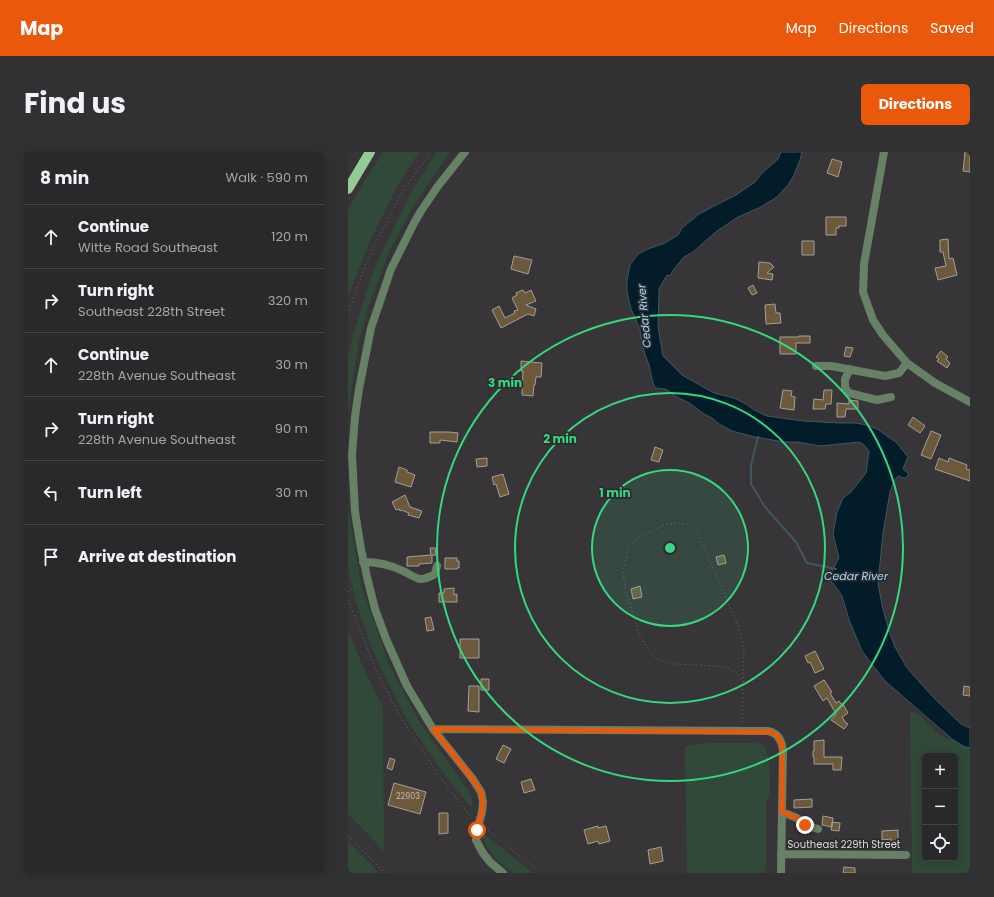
<!DOCTYPE html>
<meta charset="utf-8">
<style>
body{margin:0;font-family:Poppins,sans-serif;background:#313032;color:#f1f3f6}
.controls{position:absolute;right:12px;bottom:12px;display:grid;overflow:hidden;border-radius:6px;box-shadow:0 2px 10px #0003}
.controls button{width:36px;height:36px;display:grid;place-items:center;padding:0;border:0;border-bottom:1px solid #454447;background:#29282a;color:#f1f3f6;font:20px sans-serif}
.stop{position:absolute;width:12px;height:12px;margin:-9px;border:3px solid #ea580c;border-radius:50%;background:#fff}
.stop.end{background:#ea580c;border-color:#fff;box-shadow:0 1px 4px #0008}
.list{margin:0;padding:0;list-style:none}
h2{display:flex;justify-content:space-between;align-items:center;height:52px;margin:0;padding:0 16px;font-size:17px}
h2 small{font-size:13px;font-weight:400;color:#a5a6a8}
.list li{display:grid;grid-template-columns:26px 1fr auto;gap:12px;align-items:center;box-sizing:border-box;height:64px;padding:0 16px;border-top:1px solid #454447}
.list b{display:block;font-size:15px;white-space:nowrap}
.list p{margin:0;font-size:13px;white-space:nowrap;color:#a5a6a8}
.list em{font-size:13px;font-style:normal;color:#a5a6a8}
.icon{flex:none;width:22px;height:22px;fill:none;stroke:currentColor;stroke-width:2;stroke-linecap:round;stroke-linejoin:round}
.map{position:relative;flex:none;width:622px;height:721px;overflow:hidden;border-radius:6px}
header{display:flex;align-items:center;gap:24px;box-sizing:border-box;height:56px;padding:0 20px;background:#ea580c;color:#fff}
header strong{font-size:19px}
nav{display:flex;gap:22px;margin-inline-start:auto;font-size:14px}
.intro{display:flex;align-items:center;justify-content:space-between;box-sizing:border-box;height:96px;padding:0 24px}
h1{margin:0;font-size:28px}
.button{padding:10px 18px;border-radius:6px;background:#ea580c;color:#fff;font-size:14px;font-weight:700}
main{display:flex;gap:24px;padding:0 24px}
aside{flex:1;background:#29282a;border-radius:6px;box-shadow:0 2px 10px #0003}
.map>svg:first-child{display:block}
</style>
<header>
<strong>Map</strong>
<nav><a>Map</a><a>Directions</a><a>Saved</a></nav>
</header>
<div class="intro"><h1>Find us</h1><a class="button">Directions</a></div>
<main>
<aside>
<h2>8 min<small>Walk · 590 m</small></h2>
<ul class="list">
<li><svg class="icon" aria-label="ahead" viewBox="0 0 24 24"><path d="M12 20V5M6 11l6-6 6 6"/></svg><div><b>Continue</b><p>Witte Road Southeast</p></div><em>120 m</em></li>
<li><svg class="icon" aria-label="right" viewBox="0 0 24 24"><path d="M7 20v-9h11M14 6l5 5-5 5"/></svg><div><b>Turn right</b><p>Southeast 228th Street</p></div><em>320 m</em></li>
<li><svg class="icon" aria-label="ahead" viewBox="0 0 24 24"><path d="M12 20V5M6 11l6-6 6 6"/></svg><div><b>Continue</b><p>228th Avenue Southeast</p></div><em>30 m</em></li>
<li><svg class="icon" aria-label="right" viewBox="0 0 24 24"><path d="M7 20v-9h11M14 6l5 5-5 5"/></svg><div><b>Turn right</b><p>228th Avenue Southeast</p></div><em>90 m</em></li>
<li><svg class="icon" aria-label="left" viewBox="0 0 24 24"><path d="M17 20v-9H6M10 6l-5 5 5 5"/></svg><div><b>Turn left</b></div><em>30 m</em></li>
<li><svg class="icon" aria-label="arrive" viewBox="0 0 24 24"><path d="M6 21V4h12l-3 4 3 4H6"/></svg><div><b>Arrive at destination</b></div></li>
</ul>
</aside>
<div class="map">
<svg width="622" height="721" viewBox="0 0 622 721">
<rect width="100%" height="100%" fill="#373538"/>
<path fill="#314938" fill-rule="evenodd" d="M35,0H71L51,31L22,89L0,145V58L14,33Z
M89,0H102L66,53L41,100L21,153L11,189L0,259V205L5,183L25,119L63,40Z
M0,357L14,436L41,512L71,569L115,631L124,645V652L123,655L99,626L60,570L34,519L24,496L8,451L0,414Z
M0,478L15,515L35,556L36,699L0,662Z
M562,559L572,563L591,583L600,587L622,593V721H564ZM577,604H607V706H577Z
M360,591H406C411,592 415,592 417,596C422,604 423,636 421,645C420,646 419,649 418,650V714L417,719L416,721H339L337,594Z
M134,680L172,711L185,721H165L147,706L138,693Z
M0,689L31,721H0Z"/>
<path fill="#021d29" stroke="#43565f" d="M433,0H454L452,8L446,23L440,33L429,45L411,56L390,65L369,79L345,100L336,105L326,117L322,124L319,123L311,137L310,175L315,204L334,223L366,241L386,246L398,252L406,258L419,264L455,269L492,271H507L519,273L529,277L549,291L560,305L555,317L561,322L557,326H555L551,324H550L546,329L542,340L535,381L530,431L534,453L541,479L547,495L559,516L586,546L613,572L622,576V596L615,594L604,587L537,529L526,515L514,499L501,468L494,444L488,435L483,429L482,426L483,421L491,406L485,382L489,360L495,346L503,340L518,321L521,299L516,293L511,290L472,294L449,290H436L407,285L384,279L371,272L364,266L356,262L341,251L325,243L321,239L317,237L308,236L306,234L304,227L301,213L297,202L294,192L292,177L283,157L280,145L279,138V128L282,113L290,102L300,97L317,91L330,83L334,76L351,62L372,51L388,43L407,30L413,22L430,7Z"/>
<g fill="none" stroke-linecap="round" stroke-linejoin="round">
<path stroke="#43565f" stroke-width="2" d="M410,285L403,313V332L417,355L448,390L459,411L488,417"/>
</g>
<path fill="#6c593b" stroke="#a2a09c" d="M617,0H622V20L615,19Z
M484,7L494,10L490,25L479,21Z
M478,65H498V74H491V76H488V83H478Z
M600,87L601,107L605,106L609,123L590,128L587,116L598,114L595,100H592V88Z
M454,89H466V103H454Z
M166,104L184,108L180,122L163,117Z
M411,110L422,111L426,115L419,121L425,122L424,128L410,126Z
M405,133L409,141L404,143L400,136Z
M175,138L177,141L183,138L188,149L178,153L188,157L186,164L180,162L153,176L144,158L151,154L157,166L167,161L166,159L170,158L164,146L169,143L168,141Z
M427,152L428,161H432L433,171L418,172L417,153Z
M451,184H462V191H448V202H432V185H451Z
M498,195L505,196L502,205L496,204Z
M593,199L600,205L598,207L602,211L599,216L589,209L591,207L588,205Z
M173,209L194,211L193,225H188L187,233H186L185,244L174,243L175,219H173Z
M435,238L444,239L443,244L447,245L446,258L432,256Z
M476,238H484L483,252H478L477,257H465L466,247L475,248Z
M501,248L510,249V257H498L497,265H489V251L501,252Z
M565,265L577,274L572,281L560,273Z
M583,279L593,283L583,307L573,303Z
M82,280H101L110,281L109,290L92,288V291H82Z
M307,295L315,298L311,310L303,308Z
M139,306V314L129,315L128,307Z
M591,306L600,310L601,306L619,313L618,317L622,318V329L587,317Z
M51,315L59,318V320L67,323L63,335L47,330Z
M155,322L161,342L152,345L148,332L146,333L144,325Z
M57,343L62,355L74,359L71,366L60,363L61,361L53,358L52,359L51,357L48,358L44,350Z
M82,396H87L88,403H84V411L71,412V414H59V405L83,403Z
M376,403L378,411L370,413L368,405Z
M97,406H109V409H111V416H109V417H97Z
M292,434L294,445L285,447L283,437Z
M106,436V443L109,442V450H91V441H96V437Z
M83,465L86,478L79,479L77,466Z
M112,487H131V506H112Z
M467,499L476,517L467,521L462,510L460,511L457,504Z
M133,527H141V538H133Z
M476,528L484,540L482,541L488,551L491,549L493,552H495L500,561L494,565L497,570L500,572L496,577L483,568L488,562L479,546L475,549L466,534Z
M121,534H131V560L120,559Z
M616,534L622,535V544L615,543Z
M476,588V605H494L493,618H485V612H466V605H465V599H466V589Z
M155,593L163,597L156,611L148,607Z
M42,606L47,608L44,618L39,616Z
M183,627L187,638L176,641L173,630Z
M46,631L78,640L72,662L40,653Z
M464,647V655L446,656V648Z
M91,661H100V681L91,682Z
M475,664L485,666L484,675L474,673Z
M484,670L492,671L491,679L483,678Z
M250,674V676L258,674L262,689L251,692L250,689L240,692L236,678Z
M550,678V691L543,692V687L534,688V679Z
M313,695L315,709L302,712L300,698Z
M496,715L507,716V721H495Z"/>
<g fill="none" stroke-linecap="round" stroke-linejoin="round">
<path stroke="#6b696c" stroke-width="1" stroke-dasharray="1 3" stroke-linecap="butt" d="M0,162L20,106L54,40L83,0
M0,440L12,430
M0,448L30,522L55,569L93,626L124,666
M394,570L396,494L388,468L349,380L343,373L332,371L316,373L291,385L280,395L278,406L275,421L278,440L292,485L302,500L312,509L326,512L367,514L379,516L389,521L395,529
M137,676L193,721
M0,684L37,721"/>
<path stroke="#678166" stroke-width="8" d="M117,0L90,34L73,59L66,71L43,117L23,176L11,237L7,265L4,303L7,360L13,397L19,425L27,457L38,487L59,534L85,577L124,626L133,640L135,650L134,660L129,678L128,688L131,694L135,701L142,710L155,721
M536,0L516,112L515,140L525,168L535,183L559,211L587,231L622,250
M468,214H483L537,224L551,221L559,211
M502,217L497,227V236L501,241L529,248L543,245
M15,410C28,410 43,413 55,419C60,421 66,426 72,427C77,427 82,425 87,422L89,414
M85,577L420,579C430,581 434,588 435,599L433,721
M434,660L449,666L457,673L470,677
M433,702L558,703"/>
<path stroke="#95ca94" stroke-width="10" d="M0,37L22,0"/>
</g>
<g fill="none" stroke-linecap="round" stroke-linejoin="round">
<path stroke="#ea580c" stroke-width="5" d="M129,678L134,660L135,650L133,640L124,626L85,577L423,580C429,582 431,586 434,592V660L449,666L457,673"/>
</g>
<circle cx="322" cy="396" r="78" fill="#35d881" fill-opacity=".12"/>
<g fill="none" stroke="#35d881" stroke-width="2">
<circle cx="322" cy="396" r="78"/>
<circle cx="322" cy="396" r="155"/>
<circle cx="322" cy="396" r="233"/>
</g>
<g text-anchor="middle" stroke-width="3.5" stroke-linejoin="round" paint-order="stroke">
<g font-size="8" fill="#bfbab4">
<text x="60" y="647">22903</text>
</g>
<g font-size="10" fill="#dbdadc" stroke="#2d2b2e">
<text x="496" y="696">Southeast 229th Street</text>
</g>
<g font-size="11" font-style="italic" fill="#9bdcfe" stroke="#2d2b2e">
<text transform="translate(296 164) rotate(-95)" y="4">Cedar River</text>
<text x="508" y="428">Cedar River</text>
</g>
</g>
<circle cx="322" cy="396" r="6" fill="#35d881" stroke="#2d2b2e" stroke-width="2"/>
<g font-size="12" text-anchor="middle" font-weight="bold" fill="#35d881" stroke="#2d2b2e" stroke-width="3.5" stroke-linejoin="round" paint-order="stroke">
<text x="157" y="235">3 min</text>
<text x="212" y="291">2 min</text>
<text x="267" y="345">1 min</text>
</g>
</svg>
<div class="controls">
<button>+</button>
<button>−</button>
<button><svg class="icon" aria-label="locate" viewBox="0 0 24 24"><circle cx="12" cy="12" r="6"/><path d="M12 2v4M12 18v4M2 12h4M18 12h4"/></svg></button>
</div>
<div class="stop" style="left:129px;top:678px"></div>
<div class="stop end" style="left:457px;top:673px"></div>
</div>
</main>
